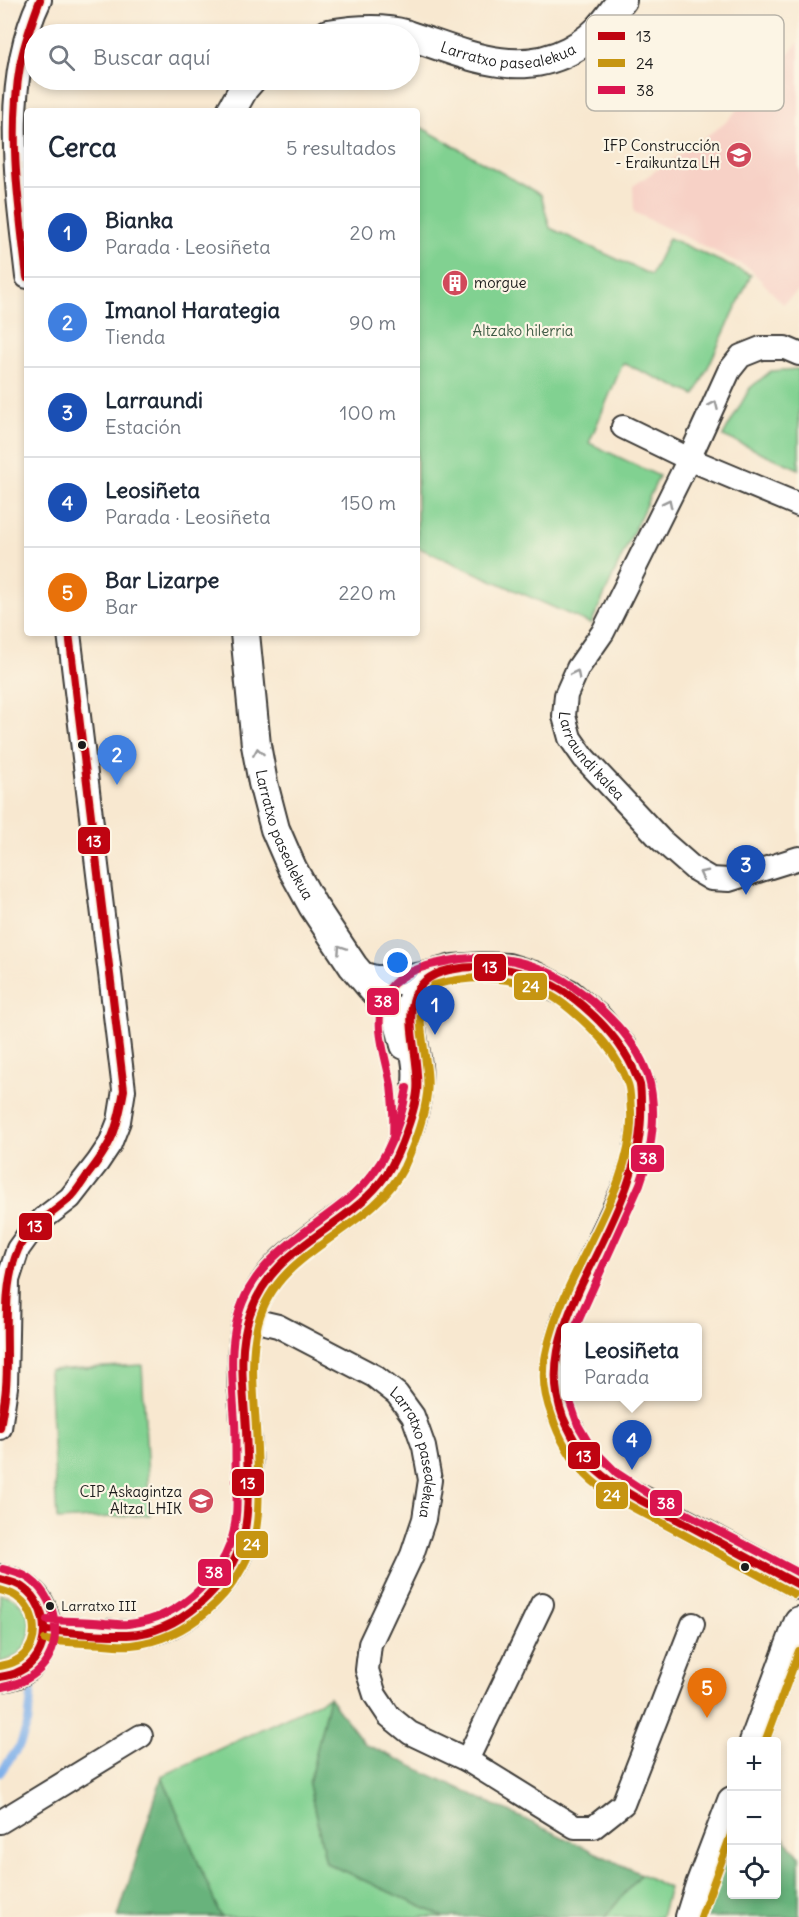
<!DOCTYPE html>
<html lang="es">
<meta charset="utf-8">
<style>
body{margin:0;font-family:Delius,sans-serif;background:#f2f2f3;color:#1f2937}
.controls{position:absolute;right:18px;bottom:18px;display:grid;overflow:hidden;border-radius:6px;box-shadow:0 3px 9px #0003}
.controls button{width:54px;height:54px;display:grid;place-items:center;padding:0;border:0;border-bottom:2px solid #e0e1e3;background:#fff;color:#1f2937;font:30px sans-serif}
.you{position:absolute;left:398px;top:963px;width:21px;height:21px;margin:-15px;border:4px solid #fff;border-radius:50%;background:#1a73e8;box-shadow:0 0 0 9px #1a73e833}
.badge{display:grid;place-items:center;width:39px;height:39px;border-radius:50%;background:#d1495b;color:#fff;font-size:20px;font-weight:700}
.pin{position:absolute;translate:-50% -50px;filter:drop-shadow(0 2px 3px #0008)}
.pin::after{content:'';position:absolute;top:32px;width:21px;height:18px;background:inherit;clip-path:polygon(0 0,100% 0,50% 100%)}
.popup{position:absolute;left:561px;top:1323px;width:141px;height:78px;box-sizing:border-box;display:grid;place-content:center;border-radius:6px;background:#fff;filter:drop-shadow(0 2px 4px #0005);font-size:20px;white-space:nowrap;color:#747a83}
.popup b{font-size:22px;color:#1f2937}
.popup::after{content:'';position:absolute;left:50%;top:100%;margin-left:-12px;border:12px solid transparent;border-top-color:#fff}
.list{margin:0;padding:0;list-style:none}
h2{display:flex;justify-content:space-between;align-items:center;height:78px;margin:0;padding:0 24px;font-size:26px}
h2 small{font-size:20px;font-weight:400;color:#747a83}
.list li{display:grid;grid-template-columns:39px 1fr auto;gap:18px;align-items:center;box-sizing:border-box;height:90px;padding:0 24px;border-top:2px solid #e0e1e3}
.list b{display:block;font-size:22px;white-space:nowrap}
.list p{margin:0;font-size:20px;white-space:nowrap;color:#747a83}
.list em{font-size:20px;font-style:normal;color:#747a83}
.icon{flex:none;width:33px;height:33px;fill:none;stroke:currentColor;stroke-width:2;stroke-linecap:round;stroke-linejoin:round}
.map{position:relative;flex:none;width:799px;height:1917px;overflow:hidden}
.search{position:absolute;background:#fff;box-shadow:0 3px 9px #0003;left:24px;top:24px;width:396px;height:66px;display:flex;align-items:center;gap:15px;box-sizing:border-box;padding:0 21px;border-radius:33px;color:#747a83;font-size:22px}
.panel{position:absolute;background:#fff;box-shadow:0 3px 9px #0003;left:24px;top:108px;width:396px;height:528px;border-radius:6px}
.map>svg:first-child{display:block}
</style>
<div class="map">
<svg width="799" height="1917" viewBox="0 0 799 1917">
<rect width="100%" height="100%" fill="#fcf5e5"/>
<filter id="ink" filterUnits="userSpaceOnUse"><feTurbulence type="fractalNoise" baseFrequency=".0167" numOctaves="2"/><feDisplacementMap in="SourceGraphic" scale="12" xChannelSelector="R" yChannelSelector="G"/><feConvolveMatrix kernelMatrix="1 2 1 2 8 2 1 2 1" color-interpolation-filters="sRGB"/></filter>
<filter id="wash" filterUnits="userSpaceOnUse"><feTurbulence type="fractalNoise" baseFrequency=".008" numOctaves="4" result="noise"/><feDisplacementMap in="SourceGraphic" scale="24" xChannelSelector="R" yChannelSelector="G"/><feGaussianBlur stdDeviation="1.35" result="paint"/><feColorMatrix in="noise" values="0 0 0 0 0 0 0 0 0 0 0 0 0 0 0 0 0 1.4 0 .05"/><feComposite in="paint" operator="in"/></filter>
<g filter="url(#wash)">
<rect width="100%" height="100%" fill="#f8e8d0"/>
<path fill="#f7d1c6" d="M799,42V290L783,304L749,268L634,212L633,186L724,124Z"/>
<path fill="#81d191" stroke="#4e7656" stroke-width="1.5" d="M417,125L541,195L550,228L651,275L669,238L751,275L695,395L623,363L589,443L659,476L591,624L417,547Z
M797,369L799,370V469L723,436L750,388L771,371Z
M142,1365L150,1515L57,1520L49,1370Z
M0,1594C40,1599 40,1656 0,1662Z
M329,1697L309,1784L326,1863L444,1917H221L162,1776Z
M641,1874L669,1888L661,1917H605Z"/>
<path fill="#68b37b" stroke="#42684c" stroke-width="1.5" d="M329,1697L365,1744L641,1874L605,1917H444L326,1863L309,1784Z
M162,1776L221,1917H118Z
M777,1831L799,1855V1917H702L731,1836L732,1894H776Z"/>
<g fill="none" stroke-linecap="round" stroke-linejoin="round">
<path stroke="#7fb0ea" stroke-width="8" d="M0,1773L20,1745L28,1723L32,1688"/>
</g>
</g>
<g filter="url(#ink)">
<g fill="none" stroke-linecap="round" stroke-linejoin="round">
<g stroke="#3d3b37" stroke-width="26">
<g id="minor">
<path d="M27,277C17,188 0,83 40,0"/>
<path id="s1" d="M799,354L785,348H761L741,356L729,371L689,459L603,632L578,668L566,695L564,716L570,738L584,758L661,840L694,869L711,879L729,880L799,858"/>
<path d="M623,427L689,459L799,505"/>
<path id="s2" d="M248,1319L278,1326L374,1376L397,1394L413,1416L424,1447L430,1480L424,1519L412,1555L370,1644L367,1670L375,1695L389,1716L410,1733L467,1760L575,1827H594L623,1804L693,1624"/>
<path d="M0,1428L6,1387L8,1280L18,1249L31,1231L44,1218L70,1198L98,1162L110,1144L119,1121L124,1090L69,633"/>
<path d="M467,1760L542,1604"/>
<path d="M0,1822L141,1736"/>
</g>
</g>
<g stroke="#3d3b37" stroke-width="32">
<g id="tertiary">
<path d="M328,34C352,30 381,27 405,34"/>
<path id="s3" d="M410,36C463,53 515,79 569,51C582,44 596,34 605,22C611,15 616,7 622,0"/>
<path d="M231,111L244,88L251,80"/>
<path id="s4" d="M245,633L256,745L263,783L275,829L292,868L313,906L353,966L398,1019L405,1045"/>
<path d="M364,977L375,980H404L428,976L453,969L482,967L508,968L534,976L569,994L598,1019L623,1048L640,1084L642,1123L637,1157L628,1185L567,1316L559,1344L554,1372L562,1414L574,1440L593,1467L621,1489L799,1585"/>
<path d="M0,1579C63,1587 57,1674 0,1677"/>
<path d="M46,1630C64,1631 82,1632 100,1633C111,1633 122,1636 132,1634C142,1633 154,1631 163,1627C200,1611 235,1575 244,1535C250,1512 248,1473 247,1449C245,1406 236,1361 248,1318C272,1237 360,1228 394,1162C405,1141 416,1112 417,1089C417,1081 418,1074 417,1066C415,1045 406,1020 413,999C416,990 422,984 428,976"/>
<path d="M754,1742L799,1621"/>
<path d="M690,1917L700,1885L732,1801"/>
</g>
</g>
<use href="#minor" stroke="#fff" stroke-width="22"/>
<use href="#tertiary" stroke="#fff" stroke-width="28"/>
<g stroke="#fcf5e5" stroke-width="12">
<path id="bus-1" d="M27,277C19,208 8,135 20,66C24,43 32,22 40,0
M0,1428C2,1414 5,1401 6,1387C10,1342 0,1292 18,1250C28,1227 51,1215 69,1199C76,1193 81,1184 86,1177C112,1144 117,1131 124,1090L69,633
M0,1579C7,1581 16,1583 22,1587C51,1606 53,1657 18,1672C13,1675 6,1676 0,1677
M46,1630C72,1632 100,1636 127,1635C180,1633 229,1587 243,1537C251,1511 247,1458 246,1430C244,1392 237,1351 250,1314C273,1246 338,1233 380,1183C390,1171 396,1158 402,1143C408,1127 415,1110 417,1092C422,1048 386,984 449,970C497,960 546,974 583,1006C604,1024 621,1043 633,1068C633,1070 640,1083 640,1085C641,1091 641,1097 641,1103C644,1170 608,1229 580,1288C561,1330 546,1371 563,1417C571,1435 582,1456 596,1470C621,1492 652,1506 680,1521C720,1542 759,1564 799,1585"/>
</g>
<g stroke="#fcf5e5" stroke-width="12">
<path id="bus-2" d="M0,1590C6,1592 12,1593 17,1597C35,1609 40,1637 25,1654C18,1662 9,1664 0,1666
M45,1640C65,1642 85,1643 104,1644C113,1645 122,1646 131,1645C188,1639 238,1594 254,1539C261,1513 258,1476 257,1449C256,1407 248,1364 258,1323C277,1247 371,1233 404,1167C414,1145 424,1118 427,1094C431,1067 416,1027 422,1004C424,997 430,991 434,985C482,972 532,976 571,1010C596,1031 617,1053 628,1084C631,1092 630,1103 631,1111C635,1185 572,1261 552,1331C548,1344 544,1358 544,1371C543,1385 547,1403 552,1416C558,1436 571,1459 586,1475C608,1497 639,1510 666,1525C709,1548 751,1571 794,1594
M765,1742L799,1651
M701,1917L732,1832"/>
</g>
<g stroke="#fcf5e5" stroke-width="12">
<path id="bus-3" d="M393,1139C394,1121 393,1103 391,1085C386,1057 372,1022 385,995C395,976 419,967 439,963C508,947 562,968 611,1019C627,1035 641,1054 648,1076C658,1110 652,1151 640,1184L575,1328
M568,1396L578,1425L591,1447L617,1473L649,1494L799,1573
M47,1620C66,1621 86,1621 105,1623C113,1623 121,1625 128,1624C156,1621 180,1609 200,1589C213,1576 224,1561 230,1544C238,1523 237,1499 236,1477C235,1459 236,1440 235,1422C232,1378 226,1330 249,1289C273,1247 317,1226 353,1195C384,1168 400,1129 407,1088
M3,1687C17,1684 29,1680 40,1669C66,1643 57,1594 25,1576C19,1573 10,1571 3,1569"/>
</g>
<use href="#bus-1" stroke="#bf0411" stroke-width="8"/>
<use href="#bus-2" stroke="#c69511" stroke-width="8"/>
<use href="#bus-3" stroke="#da144f" stroke-width="8"/>
</g>
<defs><path id="oneway-chevron" d="M-2-3.5L2.5 0L-2 3.5" fill="none" stroke-width="1.6" stroke-linecap="round" stroke-linejoin="round" transform="scale(1.5)"/></defs>
<g stroke="#999">
<use href="#oneway-chevron" transform="translate(714 405) rotate(-66)"/>
<use href="#oneway-chevron" transform="translate(668 503) rotate(-64)"/>
<use href="#oneway-chevron" transform="translate(576 674) rotate(-63)"/>
<use href="#oneway-chevron" transform="translate(258 752) rotate(-99)"/>
<use href="#oneway-chevron" transform="translate(703 874) rotate(-152)"/>
<use href="#oneway-chevron" transform="translate(341 949) rotate(-124)"/>
</g>
</g>
<defs>
<g id="university-disc" transform="scale(1.35)"><circle r="9.5" fill="#d1495b" stroke="#fcf5e5"/><path d="M0-5L7-2L0 1L-7-2ZM-4 1L0 2.5L4 1V4Q0 6-4 4Z" fill="#fff"/></g>
<g id="building-disc" transform="scale(1.35)"><circle r="9.5" fill="#d1495b" stroke="#fcf5e5"/><path d="M-4-6H4V6H1V3H-1V6H-4ZM-2.5-4.3h1.7v1.8h-1.7ZM.8-4.3h1.7v1.8H.8ZM-2.5-1h1.7V.8h-1.7ZM.8-1h1.7V.8H.8Z" fill="#fff"/></g>
</defs>
<g fill-rule="evenodd">
<use href="#university-disc" x="739" y="155"/>
<use href="#building-disc" x="455" y="283"/>
<use href="#university-disc" x="201" y="1501"/>
</g>
<g fill="#1c1c1c" stroke="#fcf5e5" stroke-width="2">
<circle cx="82" cy="745" r="5"/>
<circle cx="745" cy="1567" r="5"/>
<circle cx="50" cy="1606" r="5"/>
</g>
<g text-anchor="middle" stroke-width="4.5" stroke-linejoin="round" paint-order="stroke">
<g font-size="14" fill="#1c1c1c" stroke="#fcf5e5" text-anchor="start">
<text x="61" y="1611">Larratxo III</text>
</g>
<g font-size="15" fill="#1c1c1c" stroke="#fcf5e5">
<text dy="5" stroke="none"><textPath href="#s3" startOffset="102">Larratxo pasealekua</textPath></text>
<text dy="5" stroke="none"><textPath href="#s1" startOffset="513">Larraundi kalea</textPath></text>
<text dy="5" stroke="none"><textPath href="#s4" startOffset="207">Larratxo pasealekua</textPath></text>
<text dy="5" stroke="none"><textPath href="#s2" startOffset="231">Larratxo pasealekua</textPath></text>
</g>
<g font-size="15" fill="#1c1c1c" stroke="#fcf5e5" text-anchor="end">
<text x="720" y="151">IFP Construcción<tspan x="720" dy="17">- Eraikuntza LH</tspan></text>
<text x="474" y="288" text-anchor="start">morgue</text>
<text x="182" y="1497">CIP Askagintza<tspan x="182" dy="17">Altza LHIK</tspan></text>
</g>
<g font-size="15" fill="#3f5b45" stroke="#fcf5e5">
<text x="523" y="336">Altzako hilerria</text>
</g>
</g>
<rect x="586" y="15" width="198" height="96" rx="9" fill="#fcf5e5" stroke="#b9b4a9" stroke-width="1.5"/>
<rect x="598" y="32" width="27" height="8" fill="#bf0411"/>
<rect x="598" y="59" width="27" height="8" fill="#c69511"/>
<rect x="598" y="86" width="27" height="8" fill="#da144f"/>
<g font-size="16" fill="#1c1c1c">
<text x="636" y="42">13</text>
<text x="636" y="69">24</text>
<text x="636" y="96">38</text>
</g>
<g stroke="#fcf5e5" stroke-width="2">
<rect x="77" y="826" width="34" height="29" rx="6" fill="#bf0411"/>
<rect x="473" y="953" width="34" height="29" rx="6" fill="#bf0411"/>
<rect x="513" y="972" width="35" height="29" rx="6" fill="#c69511"/>
<rect x="366" y="987" width="34" height="29" rx="6" fill="#da144f"/>
<rect x="630" y="1144" width="35" height="29" rx="6" fill="#da144f"/>
<rect x="18" y="1212" width="35" height="29" rx="6" fill="#bf0411"/>
<rect x="567" y="1441" width="34" height="29" rx="6" fill="#bf0411"/>
<rect x="231" y="1468" width="34" height="29" rx="6" fill="#bf0411"/>
<rect x="595" y="1481" width="34" height="29" rx="6" fill="#c69511"/>
<rect x="649" y="1489" width="34" height="28" rx="6" fill="#da144f"/>
<rect x="235" y="1530" width="34" height="29" rx="6" fill="#c69511"/>
<rect x="197" y="1558" width="35" height="29" rx="6" fill="#da144f"/>
</g>
<g font-size="16" text-anchor="middle" font-weight="bold" fill="#fff">
<text x="94" y="847">13</text>
<text x="490" y="973">13</text>
<text x="531" y="992">24</text>
<text x="383" y="1007">38</text>
<text x="648" y="1164">38</text>
<text x="35" y="1232">13</text>
<text x="584" y="1462">13</text>
<text x="248" y="1489">13</text>
<text x="612" y="1501">24</text>
<text x="666" y="1509">38</text>
<text x="252" y="1550">24</text>
<text x="214" y="1578">38</text>
</g>
</svg>
<div class="controls">
<button>+</button>
<button>−</button>
<button><svg class="icon" aria-label="locate" viewBox="0 0 24 24"><circle cx="12" cy="12" r="6"/><path d="M12 2v4M12 18v4M2 12h4M18 12h4"/></svg></button>
</div>
<div class="you"></div>
<div class="pin badge" style="left:435px;top:1035px;background:#1a4fb4">1</div>
<div class="pin badge" style="left:117px;top:785px;background:#3f7fe0">2</div>
<div class="pin badge" style="left:746px;top:895px;background:#1a4fb4">3</div>
<div class="pin badge" style="left:632px;top:1470px;background:#1a4fb4">4</div>
<div class="popup"><b>Leosiñeta</b>Parada</div>
<div class="pin badge" style="left:707px;top:1718px;background:#e8710a">5</div>
<div class="search"><svg class="icon" aria-label="search" viewBox="0 0 24 24"><circle cx="10" cy="10" r="6"/><path d="M15 15l6 6"/></svg>Buscar aquí</div>
<section class="panel">
<h2>Cerca<small>5 resultados</small></h2>
<ul class="list">
<li><span class="badge" style="background:#1a4fb4">1</span><div><b>Bianka</b><p>Parada · Leosiñeta</p></div><em>20 m</em></li>
<li><span class="badge" style="background:#3f7fe0">2</span><div><b>Imanol Harategia</b><p>Tienda</p></div><em>90 m</em></li>
<li><span class="badge" style="background:#1a4fb4">3</span><div><b>Larraundi</b><p>Estación</p></div><em>100 m</em></li>
<li><span class="badge" style="background:#1a4fb4">4</span><div><b>Leosiñeta</b><p>Parada · Leosiñeta</p></div><em>150 m</em></li>
<li><span class="badge" style="background:#e8710a">5</span><div><b>Bar Lizarpe</b><p>Bar</p></div><em>220 m</em></li>
</ul>
</section>
</div>
